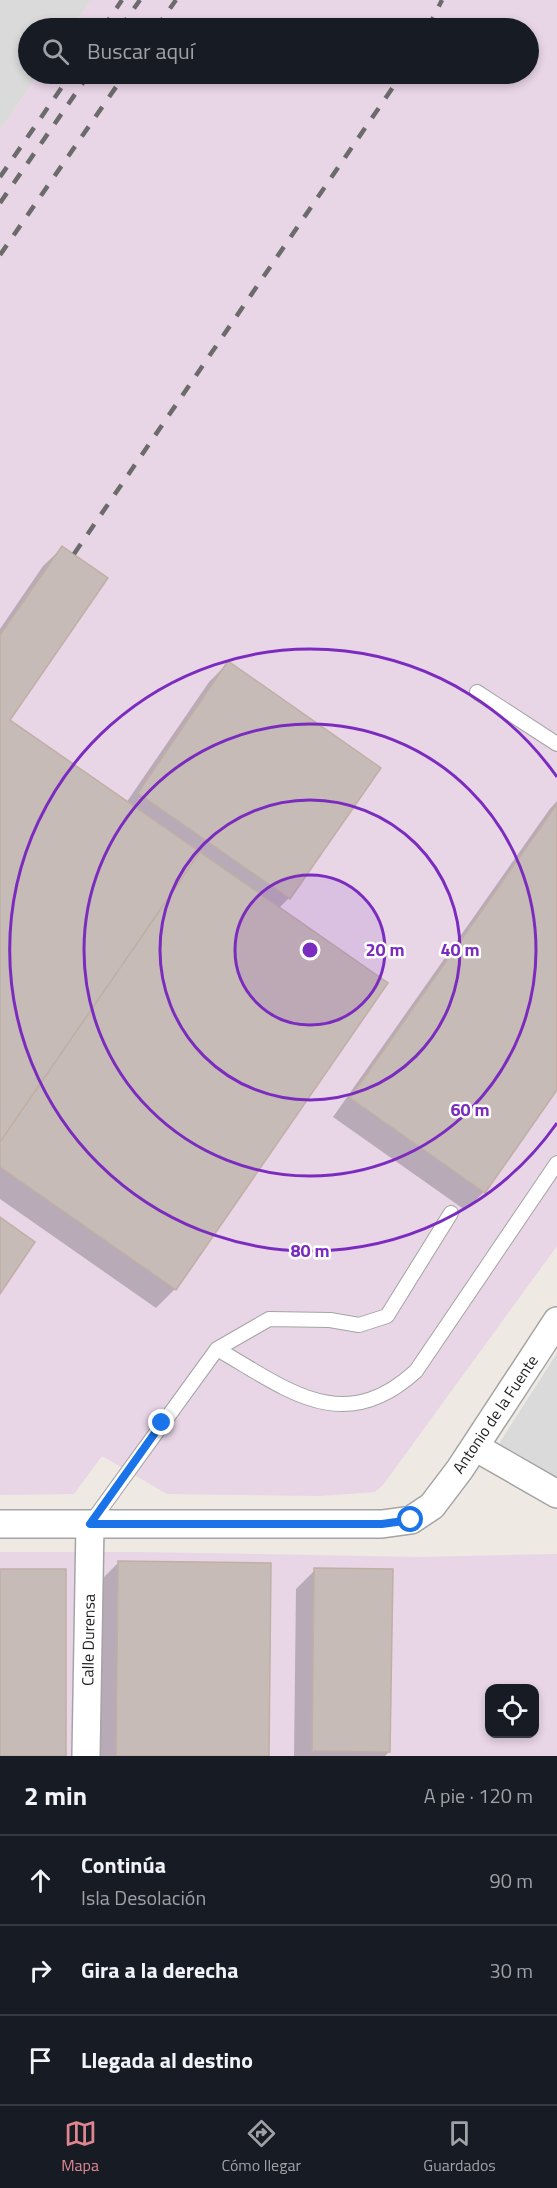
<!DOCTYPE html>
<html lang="es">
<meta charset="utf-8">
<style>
body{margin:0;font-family:"Titillium Web",sans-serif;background:#20242c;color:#f1f3f6}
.controls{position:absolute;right:18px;bottom:18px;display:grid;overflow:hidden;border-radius:12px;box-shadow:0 3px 9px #0003}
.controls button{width:54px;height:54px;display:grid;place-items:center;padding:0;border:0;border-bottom:2px solid #363941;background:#171b24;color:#f1f3f6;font:30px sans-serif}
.stop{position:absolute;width:18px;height:18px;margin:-14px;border:4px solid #1a73e8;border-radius:50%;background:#fff}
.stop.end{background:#1a73e8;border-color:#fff;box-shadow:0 2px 6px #0008}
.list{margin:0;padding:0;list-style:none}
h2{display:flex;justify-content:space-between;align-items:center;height:78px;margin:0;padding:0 24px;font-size:26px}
h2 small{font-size:20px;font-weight:400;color:#9ea1a6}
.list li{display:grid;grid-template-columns:39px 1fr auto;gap:18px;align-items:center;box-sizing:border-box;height:90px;padding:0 24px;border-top:2px solid #363941}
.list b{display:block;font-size:22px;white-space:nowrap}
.list p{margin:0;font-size:20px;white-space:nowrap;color:#9ea1a6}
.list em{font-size:20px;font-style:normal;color:#9ea1a6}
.icon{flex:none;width:33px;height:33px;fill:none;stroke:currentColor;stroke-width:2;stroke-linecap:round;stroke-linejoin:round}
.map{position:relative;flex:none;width:557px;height:1756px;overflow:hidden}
.search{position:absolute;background:#171b24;box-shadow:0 3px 9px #0003;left:18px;right:18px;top:18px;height:66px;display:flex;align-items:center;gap:15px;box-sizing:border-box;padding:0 21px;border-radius:33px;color:#9ea1a6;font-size:22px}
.sheet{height:348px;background:#171b24}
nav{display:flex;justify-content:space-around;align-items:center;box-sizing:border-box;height:84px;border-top:2px solid #363941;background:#171b24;font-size:16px;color:#9ea1a6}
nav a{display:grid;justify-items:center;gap:3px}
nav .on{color:#e08691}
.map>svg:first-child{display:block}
</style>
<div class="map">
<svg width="557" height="1756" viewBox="0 0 557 1756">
<rect width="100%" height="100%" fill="#efe9e3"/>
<path fill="#dbdada" d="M0,0H91L71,28H28V74H39L0,130Z
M557,1353V1481L502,1451L500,1442Z"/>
<path fill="#e8d5e6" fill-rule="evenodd" d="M91,0H557V1246L383,1485L375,1492L321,1496L167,1494L102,1456L74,1494L0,1495V130L39,74H528V28H71Z
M0,1552H137L418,1557L557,1554V1756H0ZM490,1688H534V1734H490Z"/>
<path fill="#0003" d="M62,548L8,721L126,803L209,682L228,663L289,898L278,909L175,1289L156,1308L0,1199V629L43,566Z
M557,801V1088L484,1192L465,1210L333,1117L549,810Z
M119,1562L267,1756H98L100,1581Z
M315,1570L389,1752L385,1756H294L296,1589Z"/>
<path fill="#c6bbb6" stroke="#c1aea5" stroke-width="1.5" d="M62,546L108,578L10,720L200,852L0,1142V635Z
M228,661L381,768L290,899L138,793Z
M557,804V1090L485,1193L350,1098Z
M200,852L388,983L176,1290L0,1167V1142Z
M0,1217L35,1242L0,1294Z
M118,1561L271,1563L269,1756H116Z
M314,1568L393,1569L390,1752L312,1751Z
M0,1569H66V1756H0Z"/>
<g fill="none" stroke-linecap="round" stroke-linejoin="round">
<g stroke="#a4a4a4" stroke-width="16">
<path id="lane" d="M477,692L557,744
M217,1349C287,1389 343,1438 416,1371L557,1163
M90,1524L217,1349L269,1319L330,1320L359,1325L387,1316L451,1213"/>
</g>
<g stroke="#a4a4a4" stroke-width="30">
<path id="street" d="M475,1447L557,1494
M0,1524H382L411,1520L432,1506L460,1469L557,1321
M86,1756L90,1524"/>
</g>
<use href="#lane" stroke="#fff" stroke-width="14"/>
<use href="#street" stroke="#fff" stroke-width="27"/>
<path stroke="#6b6b6b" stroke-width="4.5" stroke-dasharray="12 12" stroke-linecap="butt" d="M103,28L122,0
M120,28L140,0
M156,28L176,0
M428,28L442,0
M0,177L71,74
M0,203L89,74
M0,255L125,74
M74,554L402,74"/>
</g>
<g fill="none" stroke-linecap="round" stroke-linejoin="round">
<path stroke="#1a73e8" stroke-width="8" d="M162,1423L90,1524H382L411,1520"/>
</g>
<circle cx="310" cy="950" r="75" fill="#7b2cbf" fill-opacity=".12"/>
<g fill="none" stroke="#7b2cbf" stroke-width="3">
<circle cx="310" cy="950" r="75"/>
<circle cx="310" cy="950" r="150"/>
<circle cx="310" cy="950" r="226"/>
<path d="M557 1123A301 301 0 1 1 557 777"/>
</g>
<g text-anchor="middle" stroke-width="5" stroke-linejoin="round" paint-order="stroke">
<g font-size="16" fill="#1d1d1d" stroke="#fff">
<text transform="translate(495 1414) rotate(-56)" y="6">Antonio de la Fuente</text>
<text transform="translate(88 1640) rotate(-89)" y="6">Calle Durensa</text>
</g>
</g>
<circle cx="310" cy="950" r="9" fill="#7b2cbf" stroke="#fff" stroke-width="3"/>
<g font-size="18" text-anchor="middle" font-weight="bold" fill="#7b2cbf" stroke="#fff" stroke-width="5" stroke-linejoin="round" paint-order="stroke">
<text x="385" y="956">20 m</text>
<text x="460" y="956">40 m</text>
<text x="470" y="1116">60 m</text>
<text x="310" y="1257">80 m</text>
</g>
</svg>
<div class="controls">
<button><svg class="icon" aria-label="locate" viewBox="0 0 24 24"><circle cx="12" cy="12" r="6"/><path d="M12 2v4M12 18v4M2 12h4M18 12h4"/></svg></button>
</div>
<div class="stop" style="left:411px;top:1520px"></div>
<div class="stop end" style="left:162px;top:1423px"></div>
<div class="search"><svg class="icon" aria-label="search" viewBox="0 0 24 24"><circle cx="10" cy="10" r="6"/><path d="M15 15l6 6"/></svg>Buscar aquí</div>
</div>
<section class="sheet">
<h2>2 min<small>A pie · 120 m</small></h2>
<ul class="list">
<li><svg class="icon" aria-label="ahead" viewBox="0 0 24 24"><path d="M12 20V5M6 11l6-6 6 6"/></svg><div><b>Continúa</b><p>Isla Desolación</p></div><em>90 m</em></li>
<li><svg class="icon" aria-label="right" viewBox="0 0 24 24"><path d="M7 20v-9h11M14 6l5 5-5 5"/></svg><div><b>Gira a la derecha</b></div><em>30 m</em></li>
<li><svg class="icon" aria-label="arrive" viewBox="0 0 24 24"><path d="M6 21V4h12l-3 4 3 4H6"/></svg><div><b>Llegada al destino</b></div></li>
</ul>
</section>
<nav>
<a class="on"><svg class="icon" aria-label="map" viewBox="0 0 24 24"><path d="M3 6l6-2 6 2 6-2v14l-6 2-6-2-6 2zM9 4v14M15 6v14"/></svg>Mapa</a>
<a><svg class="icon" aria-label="directions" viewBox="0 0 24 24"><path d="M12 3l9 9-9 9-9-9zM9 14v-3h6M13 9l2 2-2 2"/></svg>Cómo llegar</a>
<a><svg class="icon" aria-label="saved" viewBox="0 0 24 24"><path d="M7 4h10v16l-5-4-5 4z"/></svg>Guardados</a>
</nav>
